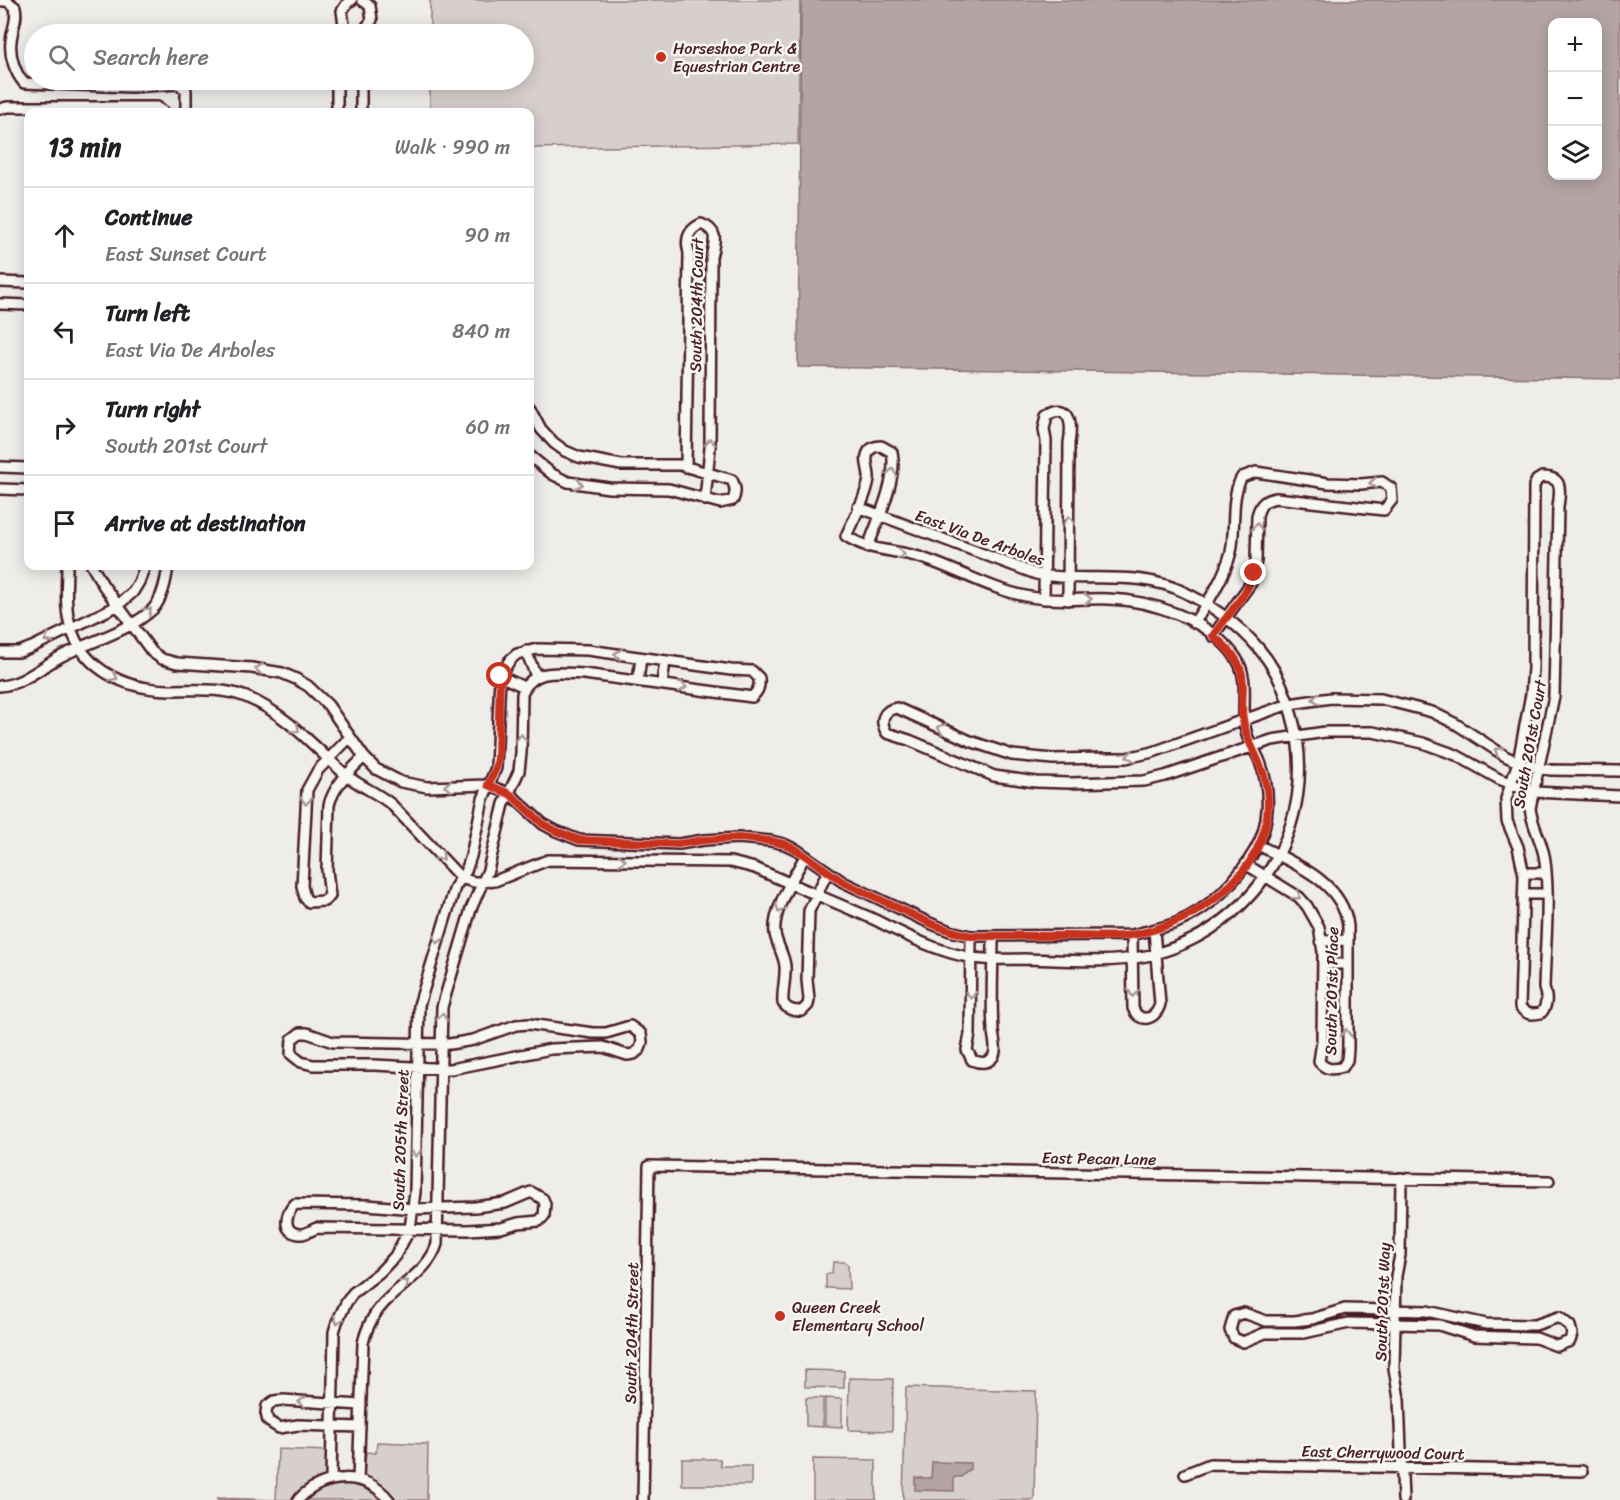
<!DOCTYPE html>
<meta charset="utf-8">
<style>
body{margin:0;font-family:Sriracha,sans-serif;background:#f2f2f2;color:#202124}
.controls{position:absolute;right:18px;top:18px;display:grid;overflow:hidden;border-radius:12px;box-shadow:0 3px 15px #0003}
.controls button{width:54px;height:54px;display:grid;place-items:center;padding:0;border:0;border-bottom:2px solid #e0e0e0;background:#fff;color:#202124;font:30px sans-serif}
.stop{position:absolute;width:18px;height:18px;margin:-14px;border:4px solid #c8321e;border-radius:50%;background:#fff}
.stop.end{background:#c8321e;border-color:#fff;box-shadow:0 2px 6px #0008}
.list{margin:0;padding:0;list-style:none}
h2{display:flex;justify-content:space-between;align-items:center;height:78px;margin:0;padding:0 24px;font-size:26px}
h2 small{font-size:20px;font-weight:400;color:#757577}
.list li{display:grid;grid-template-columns:39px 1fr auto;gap:18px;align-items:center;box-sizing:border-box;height:96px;padding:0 24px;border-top:2px solid #e0e0e0}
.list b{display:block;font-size:22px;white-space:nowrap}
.list p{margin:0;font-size:20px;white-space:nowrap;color:#757577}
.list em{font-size:20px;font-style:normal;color:#757577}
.icon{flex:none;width:33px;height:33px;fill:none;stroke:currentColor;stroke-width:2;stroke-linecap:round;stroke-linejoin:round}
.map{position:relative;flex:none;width:1620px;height:1500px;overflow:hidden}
.search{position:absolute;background:#fff;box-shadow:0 3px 15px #0003;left:24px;top:24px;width:510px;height:66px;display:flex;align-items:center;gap:15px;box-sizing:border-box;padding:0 21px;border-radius:33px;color:#757577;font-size:22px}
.panel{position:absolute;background:#fff;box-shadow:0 3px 15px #0003;left:24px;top:108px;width:510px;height:462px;border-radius:12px}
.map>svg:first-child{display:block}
</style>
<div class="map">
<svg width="1620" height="1500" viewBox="0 0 1620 1500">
<rect width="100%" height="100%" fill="#efedea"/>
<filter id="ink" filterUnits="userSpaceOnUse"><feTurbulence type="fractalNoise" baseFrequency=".0167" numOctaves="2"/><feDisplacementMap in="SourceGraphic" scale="12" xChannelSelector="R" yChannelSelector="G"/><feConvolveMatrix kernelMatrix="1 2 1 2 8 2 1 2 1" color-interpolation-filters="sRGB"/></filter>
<g filter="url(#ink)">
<path fill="#d7cfce" stroke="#90777c" stroke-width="1.5" d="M430,0H800L798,144L530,148V112H430V80H524V34H430Z
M833,1262H844L848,1265L849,1289L826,1288V1274L832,1273Z
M805,1370L844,1371V1388L805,1387Z
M849,1378L893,1379L892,1431L848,1430Z
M906,1387L1036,1391L1034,1500H903Z
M806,1398H823V1427L806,1426Z
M825,1398L842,1399V1427L825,1426Z
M377,1442L428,1444L427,1500H217V1498L276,1500L278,1449L328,1451L327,1474L364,1475L366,1452L376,1453Z
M682,1459H720L721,1466H751V1485H682Z
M813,1459L876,1460V1500H813Z"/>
<path fill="#b4a4a5" stroke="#8a6f74" stroke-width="1.5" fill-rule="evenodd" d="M801,0H1620V379L798,367ZM1552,22H1598V176H1552Z
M932,1462L970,1463V1469L961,1477H954V1491L915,1490V1478H931Z"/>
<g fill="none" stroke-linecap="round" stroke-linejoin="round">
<g stroke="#4a1f2b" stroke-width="14">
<path id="minor" d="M0,1H7L15,7C18,19 12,29 11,41C9,55 15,73 24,83L131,87L179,84L186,90V112
M342,34L344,25L342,11L348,2L352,0
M361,34L372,20L370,6L362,0
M361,80V112
M0,109L7,107H157L164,112
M337,112V80
M0,282L28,283
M0,304L28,305
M530,408L541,429L554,443L565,451L579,457L621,465H680L732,480C736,488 736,493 733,500L720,503L669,489L609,488L568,482L552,474L530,456
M0,467L28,468
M686,467L689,253C685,239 688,230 701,224C719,231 715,240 711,257L710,448L705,500
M1542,477C1564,477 1560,490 1558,507L1554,696L1530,808C1532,827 1543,842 1545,861C1550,903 1545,946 1544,988C1547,998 1548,1005 1541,1013C1531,1015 1527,1015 1520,1007L1524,875L1518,847L1507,821L1506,799L1518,762L1531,694L1533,668L1534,486L1537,480Z
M0,489L28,490
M67,566C67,582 65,600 68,616C77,667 122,689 169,690C194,690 222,687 246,697C287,714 314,747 346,775C361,787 378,793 392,805L461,878L474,882L495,881L548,860L731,862L755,868C793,885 832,901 871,918C900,932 931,949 963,956C983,961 1005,959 1025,959C1065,960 1107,964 1146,956C1254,932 1323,824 1292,716C1287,696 1279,676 1267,659C1246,630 1218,609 1186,593C1137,568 1087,584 1036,574L858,507
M92,566L103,585L152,652L162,659L177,663L252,668L282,673L296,679L308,686L328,705L364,757L376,769L401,782L427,787L488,785L510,794L543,824L556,831L579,840L679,844L704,840L739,838L771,841L784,844L797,850L843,882L932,924L950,931L971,936L1132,935C1147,931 1162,928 1176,923C1210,909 1237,881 1255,850C1270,825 1271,790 1260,762C1257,754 1252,746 1248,738C1238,712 1252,682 1236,658C1210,620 1152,600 1108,599C1082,598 1056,602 1030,597C991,590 957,569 919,557C893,549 871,552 846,536C854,518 866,498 869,479C870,470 863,460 869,451C872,447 876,446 881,446L892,452C898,478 877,522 868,547
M1044,599L1046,441L1044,429L1047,415C1072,400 1072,426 1069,443L1068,600
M1194,623C1209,601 1224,578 1231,552C1236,529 1230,496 1242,477L1256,472L1328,483L1361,484L1382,482L1391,488L1392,500L1384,510L1276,498C1264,500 1260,504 1257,516L1256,561L1251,583L1213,636
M526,651L536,676
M0,652H19L32,647L117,606L133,592L139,582L145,566
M500,676L524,687
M638,681L641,658
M662,684L665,661
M0,686C23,684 39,669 58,658C87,642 129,632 153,609C163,598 166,580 168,566
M350,737L318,770L307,790L302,886L305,898L309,902L324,901L330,896L327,870L329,805C334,785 350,771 364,757
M1620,771L1550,770L1524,765L1505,756L1456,724L1432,712L1381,699L1331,698L1289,704L1153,752L1126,758H1109L1053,759L1012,755L970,741L897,708C883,710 879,721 887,733L909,740L994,776L1036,782L1069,783L1144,781L1165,776L1272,740L1325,732H1373L1423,743L1456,755L1499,779L1534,792L1620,796
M805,856C794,877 772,910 775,934C777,945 784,955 785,966C786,978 782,991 783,1003C788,1010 793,1011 802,1011L808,1005L809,999L807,980L809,911L827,873
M1247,865L1299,897L1307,906L1319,927L1323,952L1322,1041L1319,1062C1326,1070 1333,1070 1343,1067L1347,1060L1348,1049V926C1343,882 1294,863 1258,845
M1524,873H1546
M1524,894H1546
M1132,935L1133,1008C1139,1024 1156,1020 1160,1004L1154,930
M971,936L970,1034L967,1050L972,1060C979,1063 988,1064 993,1057C998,1049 993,1038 993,1030C991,999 993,967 993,936
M1322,941L1347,940
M1323,964H1347
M529,1024L593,1033H606L630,1026L641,1034L642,1042L640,1049L634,1054L627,1055L603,1047L551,1049L451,1069L374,1065H313L301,1062L291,1054L292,1039L300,1033H307L333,1042L450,1044L473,1040L516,1025Z
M1401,1178L1400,1255L1396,1276L1394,1368L1399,1399L1403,1500
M531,1192L543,1199L545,1204L544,1216L539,1221L518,1223L501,1228L468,1230L317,1228C311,1230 305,1235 299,1234C281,1232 286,1213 295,1204L367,1205L414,1209L475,1207L505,1203Z
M1345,1309L1427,1311L1486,1324L1535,1325L1559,1317L1570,1326L1572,1334L1570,1341L1557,1346L1536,1338L1474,1336L1439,1325L1349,1323L1304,1333H1265L1243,1342L1234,1338L1230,1330L1234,1316L1244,1313L1266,1321H1294L1312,1319Z
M360,1427L298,1425L279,1428L268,1421L266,1413L267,1406L274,1401L283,1400L361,1405
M1185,1474L1210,1464L1582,1471
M331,1479L334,1332L337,1322L346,1303L353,1293L380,1272L395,1256L410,1229L415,1192L419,1005L455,887L466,871L471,856L483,799L496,768L500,676L510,660L517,654L537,649L588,650L731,670L752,671L759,678C760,687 758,691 752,697L584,674C560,673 532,667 522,694L521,753L519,771L504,804L488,870L471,909L442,1007L437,1244C430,1268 405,1282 388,1299C375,1311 367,1326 363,1343L358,1480
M298,1500C323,1473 365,1470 389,1500
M643,1500L649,1166L1549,1181"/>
</g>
<use href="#minor" stroke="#f6f6f2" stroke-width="9"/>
</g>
<defs><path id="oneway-chevron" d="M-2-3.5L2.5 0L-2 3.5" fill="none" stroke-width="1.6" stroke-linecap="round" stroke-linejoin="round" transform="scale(1.5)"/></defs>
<g stroke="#a99598">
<use href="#oneway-chevron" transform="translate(710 442) rotate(-89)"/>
<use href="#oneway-chevron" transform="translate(892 472) rotate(-81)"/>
<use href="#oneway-chevron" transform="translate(1373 483) rotate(176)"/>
<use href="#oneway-chevron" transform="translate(579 484) rotate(10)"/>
<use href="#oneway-chevron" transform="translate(1069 520) rotate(-90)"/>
<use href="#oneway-chevron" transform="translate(1257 527) rotate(-89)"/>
<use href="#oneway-chevron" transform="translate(901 554) rotate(8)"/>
<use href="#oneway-chevron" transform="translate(1088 599) rotate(-1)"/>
<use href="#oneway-chevron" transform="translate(148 611) rotate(-42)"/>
<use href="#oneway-chevron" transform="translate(48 639) rotate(153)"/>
<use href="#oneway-chevron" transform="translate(618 654) rotate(-172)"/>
<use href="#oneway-chevron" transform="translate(259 669) rotate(-173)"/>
<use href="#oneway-chevron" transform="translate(114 677) rotate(28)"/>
<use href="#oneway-chevron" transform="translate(683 687) rotate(8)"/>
<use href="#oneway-chevron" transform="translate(1316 699) rotate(174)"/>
<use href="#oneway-chevron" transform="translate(941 728) rotate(-158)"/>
<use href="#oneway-chevron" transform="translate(296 729) rotate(40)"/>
<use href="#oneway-chevron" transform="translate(521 738) rotate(-89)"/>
<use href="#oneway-chevron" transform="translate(1498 751) rotate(-147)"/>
<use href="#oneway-chevron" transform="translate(1130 756) rotate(172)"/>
<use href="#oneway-chevron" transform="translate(448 786) rotate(177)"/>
<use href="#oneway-chevron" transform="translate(306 801) rotate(95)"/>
<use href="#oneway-chevron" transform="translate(441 857) rotate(47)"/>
<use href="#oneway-chevron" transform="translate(622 860) rotate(1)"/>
<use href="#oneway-chevron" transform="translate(1297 896) rotate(40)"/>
<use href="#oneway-chevron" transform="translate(780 909) rotate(111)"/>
<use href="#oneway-chevron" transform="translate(438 940) rotate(108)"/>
<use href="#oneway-chevron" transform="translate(1133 993) rotate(93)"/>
<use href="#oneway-chevron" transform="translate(971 995) rotate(91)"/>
<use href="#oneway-chevron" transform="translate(442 1017) rotate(-86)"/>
<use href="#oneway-chevron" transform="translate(1346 1033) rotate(-90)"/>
<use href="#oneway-chevron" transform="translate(416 1153) rotate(91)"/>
<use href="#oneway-chevron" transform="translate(405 1283) rotate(-42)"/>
<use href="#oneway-chevron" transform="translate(338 1320) rotate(111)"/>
<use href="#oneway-chevron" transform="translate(302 1402) rotate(-176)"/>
</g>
</g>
<g fill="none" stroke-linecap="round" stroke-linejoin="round" filter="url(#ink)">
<path stroke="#c8321e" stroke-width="8" d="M500,676L498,758L496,768L488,785L510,794L543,824L556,831L579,840L678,844L704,840L739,838L771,841L784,844L797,850L843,882L932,924L951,931L971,936C1005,936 1038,936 1072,936C1091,936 1112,938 1131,935C1194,925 1268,874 1268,803C1268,776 1258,762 1248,738C1230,694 1264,675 1213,636C1227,615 1246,597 1254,573"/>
</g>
<g fill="#c8321e" stroke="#f6f6f2" stroke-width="2">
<circle cx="661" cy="57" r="6"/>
<circle cx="780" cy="1316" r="6"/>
</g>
<g text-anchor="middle" stroke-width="5" stroke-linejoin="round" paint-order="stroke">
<g font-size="16" fill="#4a1f2b" stroke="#f6f6f2" text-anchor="start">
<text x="673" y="54">Horseshoe Park &amp;<tspan x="673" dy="18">Equestrian Centre</tspan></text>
<text x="792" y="1313">Queen Creek<tspan x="792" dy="18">Elementary School</tspan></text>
</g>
<g font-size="16" fill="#4a1f2b" stroke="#f6f6f2">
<text transform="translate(696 305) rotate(-89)" y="6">South 204th Court</text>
<text transform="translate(980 537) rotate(20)" y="6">East Via De Arboles</text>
<text transform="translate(1529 744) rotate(-80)" y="6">South 201st Court</text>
<text transform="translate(1331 991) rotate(-89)" y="6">South 201st Place</text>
<text transform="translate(400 1140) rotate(-88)" y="6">South 205th Street</text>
<text transform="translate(1099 1158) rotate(1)" y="6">East Pecan Lane</text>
<text transform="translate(1382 1302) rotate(-88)" y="6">South 201st Way</text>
<text transform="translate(631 1333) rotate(-89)" y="6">South 204th Street</text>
<text transform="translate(1383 1452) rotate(1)" y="6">East Cherrywood Court</text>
</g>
</g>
</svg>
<div class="controls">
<button>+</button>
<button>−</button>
<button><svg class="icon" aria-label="layers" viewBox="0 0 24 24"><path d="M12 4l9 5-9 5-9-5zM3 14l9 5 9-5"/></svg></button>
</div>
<div class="stop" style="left:500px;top:676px"></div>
<div class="stop end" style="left:1254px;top:573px"></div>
<div class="search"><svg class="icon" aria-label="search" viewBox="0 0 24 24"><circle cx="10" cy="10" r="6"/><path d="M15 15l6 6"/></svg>Search here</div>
<section class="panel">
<h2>13 min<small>Walk · 990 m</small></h2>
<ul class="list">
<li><svg class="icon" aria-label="ahead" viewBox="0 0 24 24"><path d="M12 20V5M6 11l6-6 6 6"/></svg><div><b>Continue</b><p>East Sunset Court</p></div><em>90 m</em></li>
<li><svg class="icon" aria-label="left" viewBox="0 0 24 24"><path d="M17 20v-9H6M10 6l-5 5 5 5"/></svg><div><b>Turn left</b><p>East Via De Arboles</p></div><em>840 m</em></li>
<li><svg class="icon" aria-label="right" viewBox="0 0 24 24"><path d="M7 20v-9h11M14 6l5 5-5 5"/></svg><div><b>Turn right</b><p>South 201st Court</p></div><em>60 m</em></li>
<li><svg class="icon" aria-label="arrive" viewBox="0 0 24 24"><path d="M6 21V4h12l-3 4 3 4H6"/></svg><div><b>Arrive at destination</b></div></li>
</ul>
</section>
</div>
